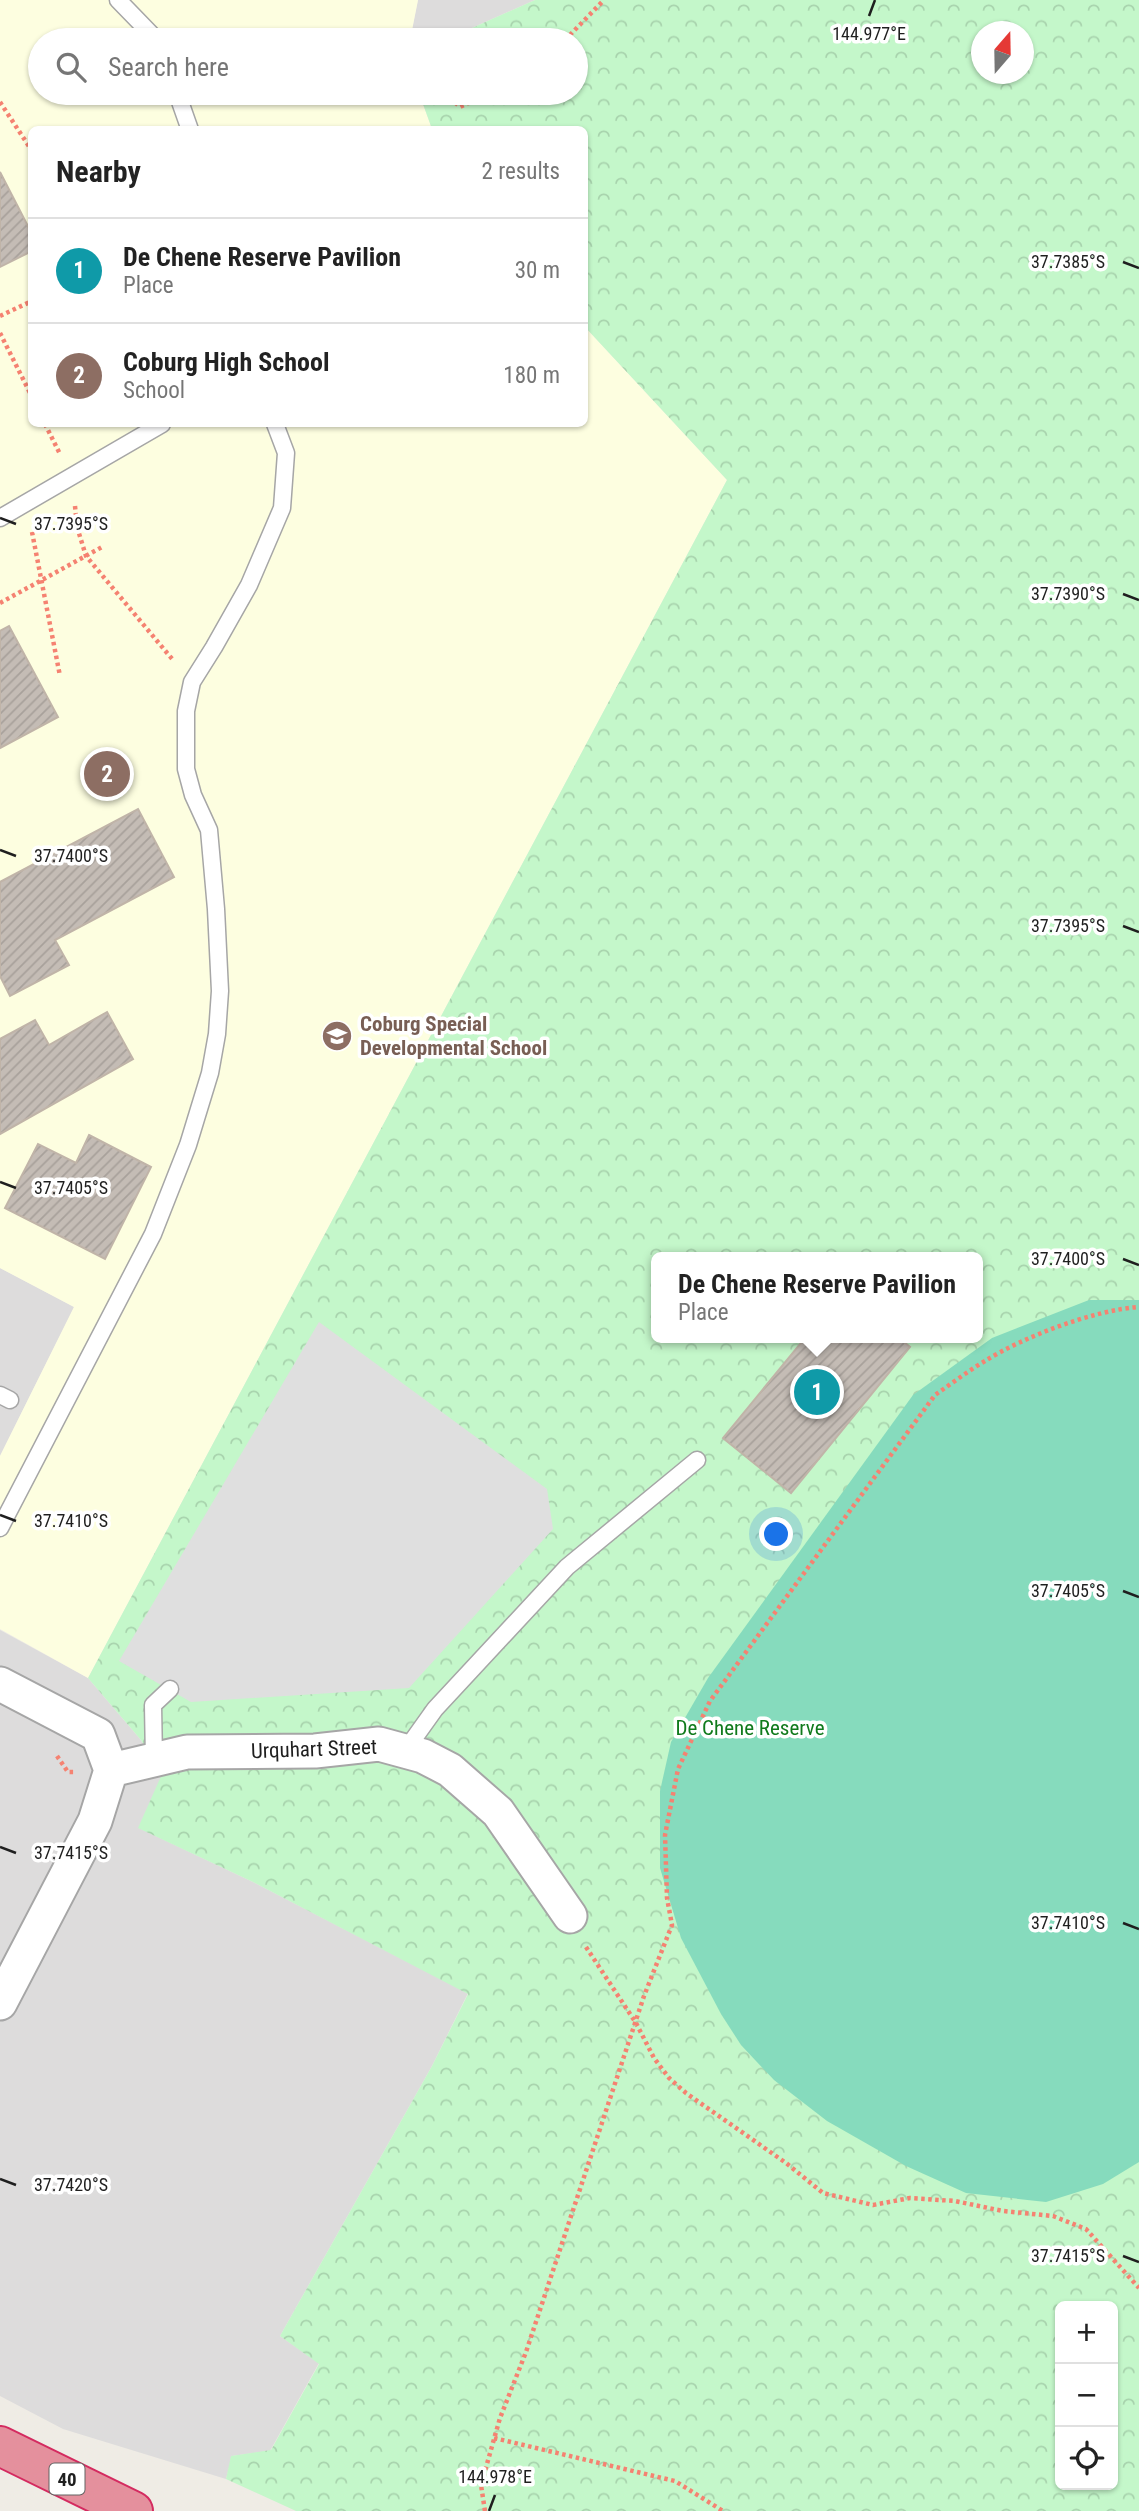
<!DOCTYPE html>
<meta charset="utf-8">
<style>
body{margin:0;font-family:"Roboto Condensed",sans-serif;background:#f2f2f2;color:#222}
.controls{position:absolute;right:21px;bottom:21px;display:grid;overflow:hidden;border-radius:10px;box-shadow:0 2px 5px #0004}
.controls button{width:63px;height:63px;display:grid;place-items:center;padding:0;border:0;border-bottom:2px solid #e0e0e0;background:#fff;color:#222;font:35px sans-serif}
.compass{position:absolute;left:971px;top:21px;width:63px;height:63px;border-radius:50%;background:#fff;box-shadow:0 2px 5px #0004;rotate:20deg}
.you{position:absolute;left:777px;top:1535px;width:24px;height:24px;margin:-18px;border:5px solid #fff;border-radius:50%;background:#1a73e8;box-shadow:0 0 0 10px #1a73e833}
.badge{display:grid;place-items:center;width:46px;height:46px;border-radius:50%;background:#ea580c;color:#fff;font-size:23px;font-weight:700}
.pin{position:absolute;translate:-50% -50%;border:4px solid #fff;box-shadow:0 2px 7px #0006}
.popup{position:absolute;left:651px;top:1252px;width:332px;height:91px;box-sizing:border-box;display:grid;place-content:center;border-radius:10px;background:#fff;filter:drop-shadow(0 2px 5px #0005);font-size:23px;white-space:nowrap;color:#767676}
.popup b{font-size:26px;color:#222}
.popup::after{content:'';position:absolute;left:50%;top:100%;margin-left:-14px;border:14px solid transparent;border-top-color:#fff}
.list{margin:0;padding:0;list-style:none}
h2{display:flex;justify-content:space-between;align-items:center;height:91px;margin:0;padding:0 28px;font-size:30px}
h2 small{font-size:23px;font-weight:400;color:#767676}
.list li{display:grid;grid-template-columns:46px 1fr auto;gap:21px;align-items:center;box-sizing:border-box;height:105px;padding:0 28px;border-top:2px solid #e0e0e0}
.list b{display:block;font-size:26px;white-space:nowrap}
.list p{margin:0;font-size:23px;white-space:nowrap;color:#767676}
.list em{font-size:23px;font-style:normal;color:#767676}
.icon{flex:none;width:38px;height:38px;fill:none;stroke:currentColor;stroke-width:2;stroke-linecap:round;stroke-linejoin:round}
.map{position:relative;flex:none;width:1139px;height:2511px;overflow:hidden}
.search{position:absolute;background:#fff;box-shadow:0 2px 5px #0004;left:28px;top:28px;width:560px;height:77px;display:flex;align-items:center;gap:18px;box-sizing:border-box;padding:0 24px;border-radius:38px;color:#767676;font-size:26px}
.panel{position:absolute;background:#fff;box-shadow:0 2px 5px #0004;left:28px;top:126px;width:560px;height:301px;border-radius:10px}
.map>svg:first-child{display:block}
</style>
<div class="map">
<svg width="1139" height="2511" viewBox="0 0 1139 2511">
<defs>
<pattern id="park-crowns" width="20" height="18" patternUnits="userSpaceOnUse" patternTransform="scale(1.75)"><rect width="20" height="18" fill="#c4f7ca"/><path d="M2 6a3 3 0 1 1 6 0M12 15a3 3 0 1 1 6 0" fill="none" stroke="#a8d3ad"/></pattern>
<pattern id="building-hatch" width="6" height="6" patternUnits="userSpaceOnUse" patternTransform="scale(1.75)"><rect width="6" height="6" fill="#c4bcb5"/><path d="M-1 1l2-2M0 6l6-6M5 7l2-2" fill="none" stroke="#a8a19b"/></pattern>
</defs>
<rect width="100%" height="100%" fill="#efece5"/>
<path fill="#dddcdc" d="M418,0H535L445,40H410Z
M0,1268L74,1307L0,1456Z
M0,1630L88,1678L141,1740L163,1774L139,1828L253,1882L468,1993L432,2066L280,2336L319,2363L270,2451L232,2456L226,2479L63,2429L0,2396Z"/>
<path fill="#fdfee0" d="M0,0H418L410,40H40V93H419L432,129L32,130V424H584L585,327L727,480L88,1678L0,1629V1456L74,1307L0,1268Z"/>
<path fill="url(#park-crowns)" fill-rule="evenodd" d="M535,0H1139V2511H296L226,2479L231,2456L271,2450L319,2364L280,2336L432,2066L468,1994L253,1882L138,1828L162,1774L141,1740L88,1678L727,480L585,327L584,130L432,129L419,93H576V40H445ZM982,32H1024V74H982ZM656,1257H978V1338H656ZM1060,2306H1113V2485H1060Z"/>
<path fill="#86dbbd" d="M1089,1300H1139V2162L1103,2184L1046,2202L966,2193L906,2166L827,2121L774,2080L741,2045L721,2014L681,1938L660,1868V1791L671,1742L708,1678L913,1395L992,1338Z"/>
<path fill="#dfdfdf" d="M319,1322L547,1489L553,1529L409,1688L191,1702L119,1661Z"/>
<path fill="url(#building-hatch)" stroke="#c0b4a8" stroke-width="2" d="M0,172L32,234V251L0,267Z
M9,626L58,717L0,748V631Z
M138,809L174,877L55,940L69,965L10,996L0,976V882Z
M107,1012L133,1059L0,1134V1039L35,1020L49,1045Z
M89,1135L151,1167L105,1259L5,1208L38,1144L76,1163Z
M805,1338H899L910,1347L791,1493L723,1438Z"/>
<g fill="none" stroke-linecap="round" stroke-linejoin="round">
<g stroke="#a6a6a6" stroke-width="19">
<path id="lane" d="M118,0L152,35L154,40
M177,93L190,130
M0,518L162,424
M0,1395L10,1400
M0,1528L153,1234L188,1145L210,1073L217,1034L220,991L216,909L209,830L193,795L186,769V711L192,682L214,647L249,585L282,508L286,453L275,424
M405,1751L435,1709L567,1567L697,1460
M154,1760L153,1705L170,1689"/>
</g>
<g stroke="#a6a6a6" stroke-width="37">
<path id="street" d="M0,1684L98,1735L111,1770L95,1821L0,2003
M111,1770L187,1752L315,1751L379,1744L423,1756L450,1770L498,1812L570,1916"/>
</g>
<g stroke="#d42b60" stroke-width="42">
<path id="highway" d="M0,2446L133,2511"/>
</g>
<path stroke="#f58271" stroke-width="4.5" stroke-dasharray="3.5 3.5" stroke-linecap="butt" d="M565,40L604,0
M445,93L460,107L488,93
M0,102L32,151
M0,316L32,301
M0,333L32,397
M45,424L60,454
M75,506L77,527L86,556L173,660
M32,532L60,676
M0,603L102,547
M57,1756L68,1772H75
M586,1947L636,2023L654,2058L669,2078L686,2093L786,2163L823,2193L873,2205L910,2198L955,2201L1003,2211L1053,2216L1086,2229L1139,2288
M494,2438L675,2481L723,2511
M485,2511L481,2485L500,2418L526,2352L644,1996L672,1925L667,1898L665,1835L678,1769L710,1701L935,1395C951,1384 968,1371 985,1361C1023,1337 1094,1310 1139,1307"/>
<use href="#lane" stroke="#fff" stroke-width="16"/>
<use href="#street" stroke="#fff" stroke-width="33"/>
<use href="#highway" stroke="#e4909d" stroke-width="38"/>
</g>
<path fill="none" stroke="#1f1f1f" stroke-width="2.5" d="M869,16L875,0M1123,262L1139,268M0,518L16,524M1123,594L1139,600M0,850L16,856M1123,926L1139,932M0,1182L16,1188M1123,1259L1139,1265M0,1515L16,1521M1123,1591L1139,1597M0,1847L16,1853M1123,1923L1139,1929M0,2179L16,2185M1123,2256L1139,2262M489,2511L495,2495"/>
<defs>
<g id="school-disc" transform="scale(1.575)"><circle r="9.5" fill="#8d6e63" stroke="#fff"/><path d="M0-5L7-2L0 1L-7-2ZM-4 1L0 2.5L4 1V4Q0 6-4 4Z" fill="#fff"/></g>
</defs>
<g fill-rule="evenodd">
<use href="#school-disc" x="337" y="1036"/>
</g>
<g text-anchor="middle" stroke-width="7" stroke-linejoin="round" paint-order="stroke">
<rect fill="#fff" stroke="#626262" stroke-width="2" x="49.5" y="2463.5" width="35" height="31" rx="5"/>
<g font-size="19" font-weight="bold" fill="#1f1f1f">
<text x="67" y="2486">40</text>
</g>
<g font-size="21" font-weight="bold" fill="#785e54" stroke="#fff" text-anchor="start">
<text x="360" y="1031">Coburg Special<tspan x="360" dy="24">Developmental School</tspan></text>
</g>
<g font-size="21" fill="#107a1c" stroke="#fff">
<text x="750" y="1735">De Chene Reserve</text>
</g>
<g font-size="21" fill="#1f1f1f" stroke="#fff">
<text transform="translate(314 1749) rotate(-2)" y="7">Urquhart Street</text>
</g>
</g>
<g font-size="18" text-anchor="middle" fill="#1f1f1f" stroke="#fff" stroke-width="7" stroke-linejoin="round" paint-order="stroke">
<text x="869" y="40">144.977°E</text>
<text x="1068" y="268">37.7385°S</text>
<text x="71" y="530">37.7395°S</text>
<text x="1068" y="600">37.7390°S</text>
<text x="71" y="862">37.7400°S</text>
<text x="1068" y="932">37.7395°S</text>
<text x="71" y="1194">37.7405°S</text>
<text x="1068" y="1265">37.7400°S</text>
<text x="71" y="1527">37.7410°S</text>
<text x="1068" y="1597">37.7405°S</text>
<text x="71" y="1859">37.7415°S</text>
<text x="1068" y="1929">37.7410°S</text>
<text x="71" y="2191">37.7420°S</text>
<text x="1068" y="2262">37.7415°S</text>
<text x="495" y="2483">144.978°E</text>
</g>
</svg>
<div class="controls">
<button>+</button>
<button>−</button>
<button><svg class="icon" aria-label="locate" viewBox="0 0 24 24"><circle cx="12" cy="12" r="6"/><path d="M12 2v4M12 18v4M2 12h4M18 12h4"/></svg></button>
</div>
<svg class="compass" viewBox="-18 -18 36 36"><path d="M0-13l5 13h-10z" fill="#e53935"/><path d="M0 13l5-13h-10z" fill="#767676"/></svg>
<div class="you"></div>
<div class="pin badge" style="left:817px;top:1392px;background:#0f9aa8">1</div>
<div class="popup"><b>De Chene Reserve Pavilion</b>Place</div>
<div class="pin badge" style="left:107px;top:774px;background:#8d6e63">2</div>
<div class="search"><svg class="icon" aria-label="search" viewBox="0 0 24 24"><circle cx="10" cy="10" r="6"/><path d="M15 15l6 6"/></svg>Search here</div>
<section class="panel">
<h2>Nearby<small>2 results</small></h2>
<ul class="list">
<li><span class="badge" style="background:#0f9aa8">1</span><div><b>De Chene Reserve Pavilion</b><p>Place</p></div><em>30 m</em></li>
<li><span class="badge" style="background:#8d6e63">2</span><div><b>Coburg High School</b><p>School</p></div><em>180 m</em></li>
</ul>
</section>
</div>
